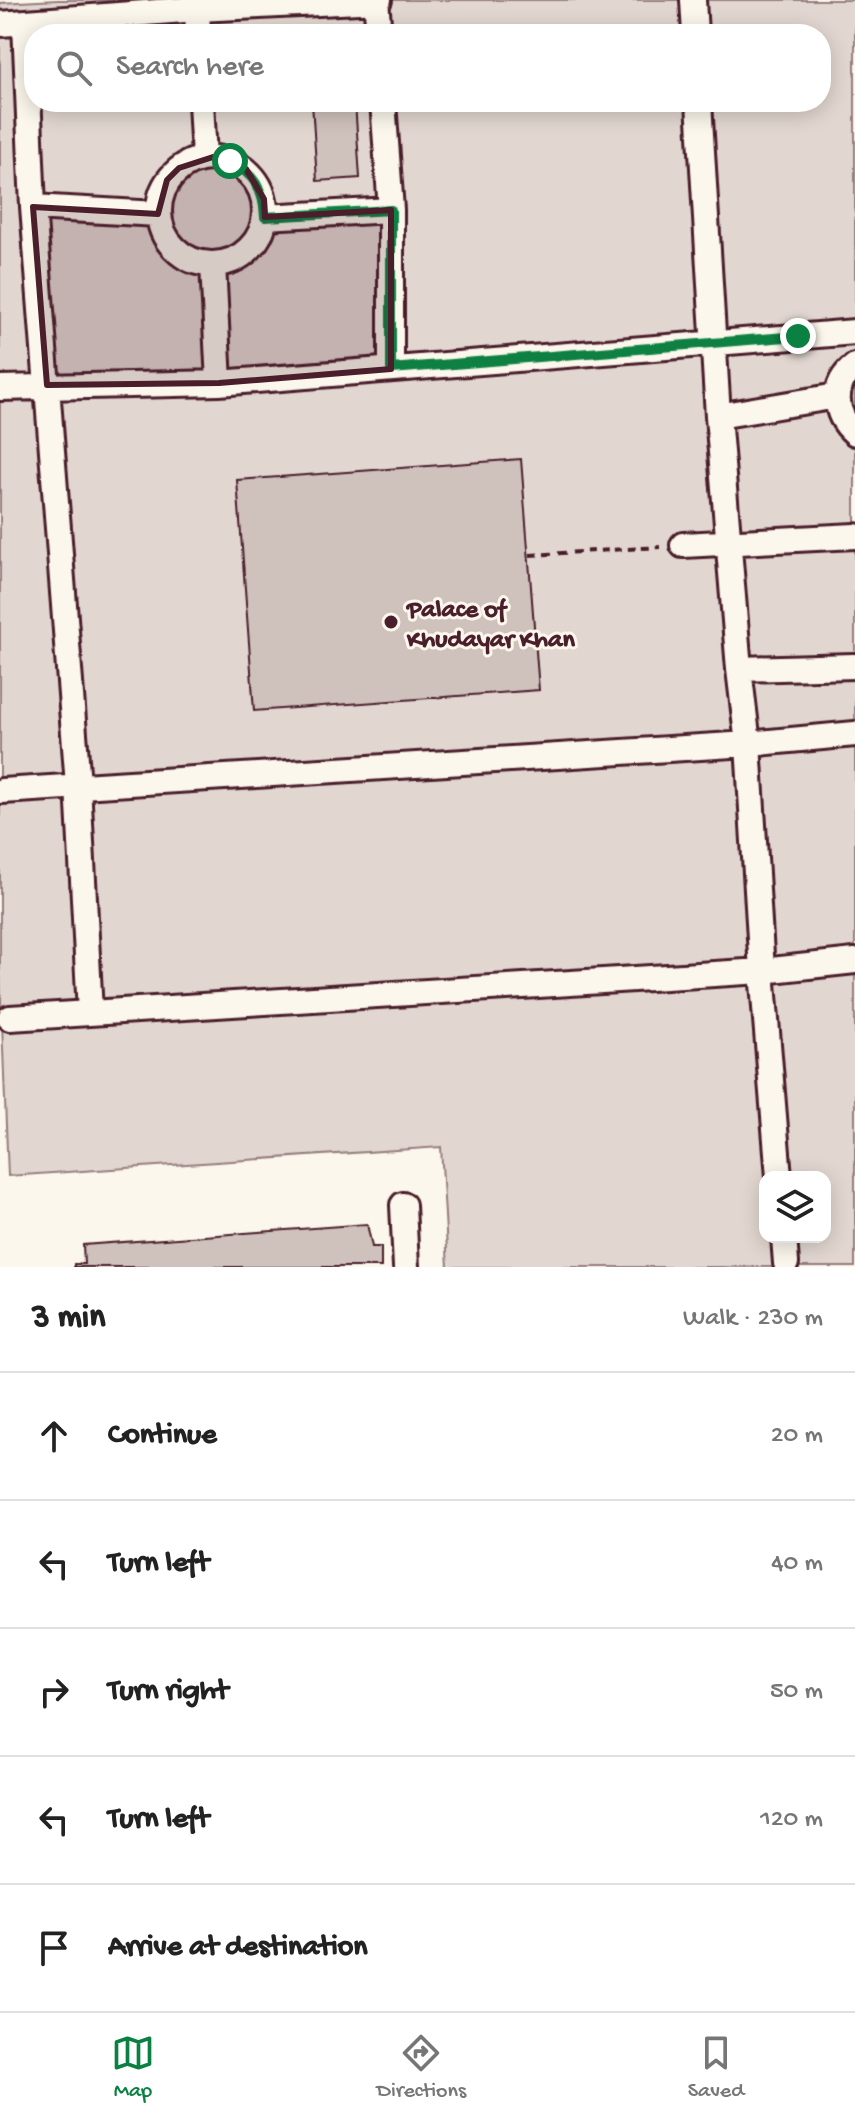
<!DOCTYPE html>
<meta charset="utf-8">
<style>
body{margin:0;font-family:"Gochi Hand",sans-serif;background:#f2f2f2;color:#222}
.controls{position:absolute;right:24px;bottom:24px;display:grid;overflow:hidden;border-radius:16px;box-shadow:0 4px 20px #0003}
.controls button{width:72px;height:72px;display:grid;place-items:center;padding:0;border:0;border-bottom:2px solid #e0e0e0;background:#fff;color:#222;font:40px sans-serif}
.stop{position:absolute;width:24px;height:24px;margin:-18px;border:6px solid #0b8043;border-radius:50%;background:#fff}
.stop.end{background:#0b8043;border-color:#fff;box-shadow:0 2px 8px #0008}
.list{margin:0;padding:0;list-style:none}
h2{display:flex;justify-content:space-between;align-items:center;height:104px;margin:0;padding:0 32px;font-size:34px}
h2 small{font-size:26px;font-weight:400;color:#767676}
.list li{display:grid;grid-template-columns:52px 1fr auto;gap:24px;align-items:center;box-sizing:border-box;height:128px;padding:0 32px;border-top:2px solid #e0e0e0}
.list b{display:block;font-size:30px;white-space:nowrap}
.list em{font-size:26px;font-style:normal;color:#767676}
.icon{flex:none;width:44px;height:44px;fill:none;stroke:currentColor;stroke-width:2;stroke-linecap:round;stroke-linejoin:round}
.map{position:relative;flex:none;width:855px;height:1267px;overflow:hidden}
.search{position:absolute;background:#fff;box-shadow:0 4px 20px #0003;left:24px;right:24px;top:24px;height:88px;display:flex;align-items:center;gap:20px;box-sizing:border-box;padding:0 28px;border-radius:32px;color:#767676;font-size:30px}
.sheet{height:744px;background:#fff}
nav{display:flex;justify-content:space-around;align-items:center;box-sizing:border-box;height:112px;border-top:2px solid #e0e0e0;background:#fff;font-size:22px;color:#767676}
nav a{display:grid;justify-items:center;gap:4px}
nav .on{color:#0b8043}
.map>svg:first-child{display:block}
</style>
<div class="map">
<svg width="855" height="1267" viewBox="0 0 855 1267">
<rect width="100%" height="100%" fill="#fbf7ec"/>
<filter id="ink" filterUnits="userSpaceOnUse"><feTurbulence type="fractalNoise" baseFrequency=".0125" numOctaves="2"/><feDisplacementMap in="SourceGraphic" scale="16" xChannelSelector="R" yChannelSelector="G"/><feConvolveMatrix kernelMatrix="1 2 1 2 8 2 1 2 1" color-interpolation-filters="sRGB"/></filter>
<g filter="url(#ink)">
<path fill="#e2d7d0" stroke="#967b7e" stroke-width="2" fill-rule="evenodd" d="M58,0H855V1267H448L441,1147L8,1176L0,973V3ZM34,34H821V102H34ZM765,1177H825V1237H765Z"/>
<path fill="#cfc2bc" stroke="#4a1f2b" stroke-width="2" d="M312,102H355L360,178L317,181Z
M521,459L539,690L254,711L237,480Z
M367,1224L372,1247H381V1267H74V1264H84L83,1245Z"/>
<g fill="none" stroke-linecap="round" stroke-linejoin="round">
<g stroke="#4a1f2b" stroke-width="30">
<path id="minor" d="M376,0L379,34
M693,0L695,34
M197,9L198,34
M0,24L197,9L379,0
M25,24L33,207L78,785L90,1013
M201,102L204,158
M383,102L391,210V369
M699,102L718,416L739,669L748,744L762,971L779,1177
M159 211a53 53 0 1 1 106 0a53 53 0 1 1-106 0Z
M33,207L158,214
M265,217L391,210
M213,264L219,383
M855,366C831,384 833,414 855,433
M0,388L219,383L855,332
M718,416L837,396
M683,545L855,536
M739,669L854,666
M2,791L748,744L855,734
M10,1018L762,971L855,961
M403,1205L406,1267
M784,1237L786,1263"/>
</g>
<path stroke="#4a1f2b" stroke-width="4" stroke-dasharray="8 6" stroke-linecap="butt" d="M530,555L660,547"/>
<use href="#minor" stroke="#fbf7ec" stroke-width="24"/>
</g>
</g>
<g fill="none" stroke-linecap="round" stroke-linejoin="round" filter="url(#ink)">
<path stroke="#0b8043" stroke-width="10" d="M230,161C254,174 264,190 265,217L391,210V369L798,336"/>
</g>
<path fill="#4a1f2b" fill-opacity="0.2" stroke="#4a1f2b" stroke-width="6" stroke-linejoin="round" d="M213,157L246,169L264,199L265,217L391,210V369L219,383L47,385L33,207L158,214L167,180L179,168Z"/>
<circle fill="#4a1f2b" stroke="#fbf7ec" stroke-width="3" cx="391" cy="622" r="8"/>
<g text-anchor="middle" stroke-width="6" stroke-linejoin="round" paint-order="stroke">
<g font-size="26" font-weight="bold" fill="#4a1f2b" stroke="#fbf7ec" text-anchor="start">
<text x="407" y="616">Palace of<tspan x="407" dy="30">Khudayar Khan</tspan></text>
</g>
</g>
</svg>
<div class="controls">
<button><svg class="icon" aria-label="layers" viewBox="0 0 24 24"><path d="M12 4l9 5-9 5-9-5zM3 14l9 5 9-5"/></svg></button>
</div>
<div class="stop" style="left:230px;top:161px"></div>
<div class="stop end" style="left:798px;top:336px"></div>
<div class="search"><svg class="icon" aria-label="search" viewBox="0 0 24 24"><circle cx="10" cy="10" r="6"/><path d="M15 15l6 6"/></svg>Search here</div>
</div>
<section class="sheet">
<h2>3 min<small>Walk · 230 m</small></h2>
<ul class="list">
<li><svg class="icon" aria-label="ahead" viewBox="0 0 24 24"><path d="M12 20V5M6 11l6-6 6 6"/></svg><div><b>Continue</b></div><em>20 m</em></li>
<li><svg class="icon" aria-label="left" viewBox="0 0 24 24"><path d="M17 20v-9H6M10 6l-5 5 5 5"/></svg><div><b>Turn left</b></div><em>40 m</em></li>
<li><svg class="icon" aria-label="right" viewBox="0 0 24 24"><path d="M7 20v-9h11M14 6l5 5-5 5"/></svg><div><b>Turn right</b></div><em>50 m</em></li>
<li><svg class="icon" aria-label="left" viewBox="0 0 24 24"><path d="M17 20v-9H6M10 6l-5 5 5 5"/></svg><div><b>Turn left</b></div><em>120 m</em></li>
<li><svg class="icon" aria-label="arrive" viewBox="0 0 24 24"><path d="M6 21V4h12l-3 4 3 4H6"/></svg><div><b>Arrive at destination</b></div></li>
</ul>
</section>
<nav>
<a class="on"><svg class="icon" aria-label="map" viewBox="0 0 24 24"><path d="M3 6l6-2 6 2 6-2v14l-6 2-6-2-6 2zM9 4v14M15 6v14"/></svg>Map</a>
<a><svg class="icon" aria-label="directions" viewBox="0 0 24 24"><path d="M12 3l9 9-9 9-9-9zM9 14v-3h6M13 9l2 2-2 2"/></svg>Directions</a>
<a><svg class="icon" aria-label="saved" viewBox="0 0 24 24"><path d="M7 4h10v16l-5-4-5 4z"/></svg>Saved</a>
</nav>
